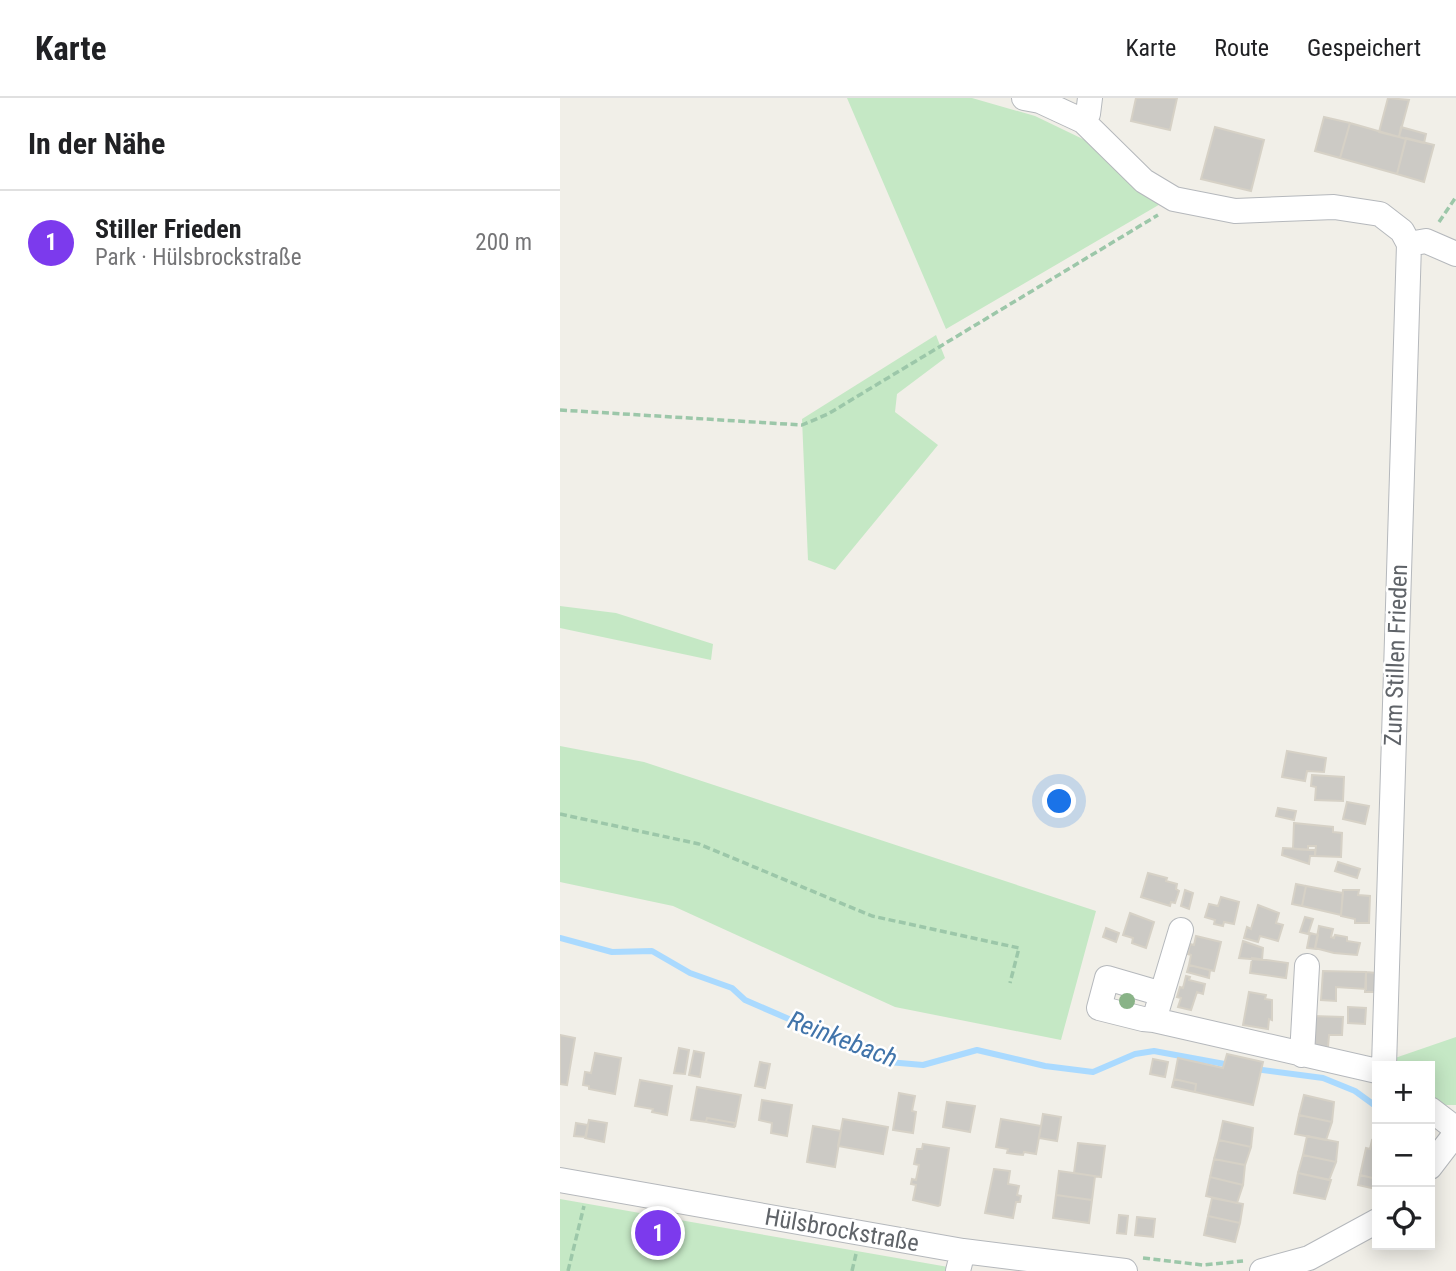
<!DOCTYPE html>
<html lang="de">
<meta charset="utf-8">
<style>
body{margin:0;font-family:"Roboto Condensed",sans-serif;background:#f2f2f2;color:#202124}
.controls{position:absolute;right:21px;bottom:21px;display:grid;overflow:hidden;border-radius:0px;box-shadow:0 4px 18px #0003}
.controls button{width:63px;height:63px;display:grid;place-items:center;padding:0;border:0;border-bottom:2px solid #e0e0e0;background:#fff;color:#202124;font:35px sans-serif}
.you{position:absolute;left:500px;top:704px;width:24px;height:24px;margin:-18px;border:5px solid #fff;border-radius:50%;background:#1a73e8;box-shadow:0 0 0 10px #1a73e833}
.badge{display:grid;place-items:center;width:46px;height:46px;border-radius:50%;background:#7c3aed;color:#fff;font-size:23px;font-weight:700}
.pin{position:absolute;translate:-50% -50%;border:4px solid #fff;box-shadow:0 2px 7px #0006}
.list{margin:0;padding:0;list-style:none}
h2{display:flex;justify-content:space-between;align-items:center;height:91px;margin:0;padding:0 28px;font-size:30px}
h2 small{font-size:23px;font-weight:400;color:#757577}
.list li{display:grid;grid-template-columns:46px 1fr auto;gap:21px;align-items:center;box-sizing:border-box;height:105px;padding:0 28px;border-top:2px solid #e0e0e0}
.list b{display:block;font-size:26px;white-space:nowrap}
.list p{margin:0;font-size:23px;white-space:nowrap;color:#757577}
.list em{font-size:23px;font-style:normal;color:#757577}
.icon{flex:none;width:38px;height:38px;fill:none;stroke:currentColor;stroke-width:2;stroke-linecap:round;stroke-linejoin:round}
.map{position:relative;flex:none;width:896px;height:1173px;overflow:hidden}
header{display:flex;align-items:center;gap:42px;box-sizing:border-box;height:98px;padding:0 35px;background:#fff;border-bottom:2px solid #e0e0e0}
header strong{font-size:33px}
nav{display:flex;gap:38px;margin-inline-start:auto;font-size:24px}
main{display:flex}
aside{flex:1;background:#fff}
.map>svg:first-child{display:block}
</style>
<header>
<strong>Karte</strong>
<nav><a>Karte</a><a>Route</a><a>Gespeichert</a></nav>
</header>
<main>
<aside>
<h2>In der Nähe<small></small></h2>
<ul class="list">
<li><span class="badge">1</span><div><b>Stiller Frieden</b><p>Park · Hülsbrockstraße</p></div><em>200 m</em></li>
</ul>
</aside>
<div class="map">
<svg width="896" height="1173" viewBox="0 0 896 1173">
<rect width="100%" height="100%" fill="#f1efe8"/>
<path fill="#c5e8c5" d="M287,0H412L475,18L529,44L578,94L602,105L386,231Z
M376,237L385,260L337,296L335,314L378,347L275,472L248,462L242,321Z
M0,508L56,515L153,546L151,562L0,530Z
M0,648L84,664L536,813L501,942L335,909L113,808L0,784Z
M896,939V1007H885L870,996V968H838L835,960Z
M0,1101L394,1170L393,1173H0Z"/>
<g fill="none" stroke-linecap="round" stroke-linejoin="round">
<path stroke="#aadaff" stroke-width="6" d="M0,840L52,854L92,853L130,875L172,890L185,902L328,964L363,967L417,952L485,968L533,974L575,956L594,953L670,967
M695,971L763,980L795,993L817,1009"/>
</g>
<path fill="#cccac5" stroke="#d6d1c6" stroke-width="2" d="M576,0H617L610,32L571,23Z
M828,0L849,2L839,39L819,34Z
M764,19L790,25L780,60L755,53Z
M790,25L846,41L837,76L780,60Z
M655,29L704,42L691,93L641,81Z
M841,29L866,36L864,45L839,39Z
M846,40L874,47L864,84L837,76Z
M727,653L766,660L764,674L747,673L745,683L722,679Z
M752,677L784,679L783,703L755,702L756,689L751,688Z
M787,704L809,708L805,726L783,721Z
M718,710L736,713L734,722L716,718Z
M734,725L773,729V734L782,735L781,759L755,758L756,748H748V752L733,751Z
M723,750L755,752V758H750L749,766L722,757Z
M778,764L800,771L797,780L775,773Z
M588,775L607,780L606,783L617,786L616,791L619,793L615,805L611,804L610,808L581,799Z
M736,786L746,788L742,808L732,806Z
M746,788L783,795L781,817L742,808Z
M625,792L633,795L629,811L621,808Z
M783,792H799L798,797L810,798L809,825H795V821L781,818Z
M661,799L679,804L674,826L664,824L663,828L654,826L655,822L645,819L649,806L658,808Z
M698,807L719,815L716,825L723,827L718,843L700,838L698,844L684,840L687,829L691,831Z
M570,815L594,824L586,850L572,845L573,840L563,837Z
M745,819L753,821L748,836L740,834Z
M759,828L773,831L771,839L774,840L775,837L787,839V843L800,845L797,857L774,855L755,850Z
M546,830L559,835L556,844L543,839Z
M750,835L758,837L755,851L747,850Z
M636,838L661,844L654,873L629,867L631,857L628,856L630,846L634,847Z
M683,843L703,850L702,862L679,860Z
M692,860L728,865L726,880L690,875Z
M629,867L650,872L649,880L627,874Z
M763,873L806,874V891L776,889V903L761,902Z
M806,874L816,875L815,894H805Z
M626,878L630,879L629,882L645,886L643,896L637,894L631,912L618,909L621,900L617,899L620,889L623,890Z
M689,894L706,897L705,901L712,902V922L709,921L708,931L683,927Z
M788,909L806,910L805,926L788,925Z
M752,918L783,919L782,937H769L768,949L750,948Z
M0,937L15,940L7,987L0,986Z
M119,950L129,952L125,976L114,975Z
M134,953L144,955L140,979L129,977Z
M35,955L61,960L55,996L29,991V988L23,987L25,974L31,975Z
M667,956L703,964L693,1007L635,994L636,986L614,981L618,960L663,970Z
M593,961L608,964L605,979L590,976Z
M200,964L210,966L205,990L195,988Z
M614,981L636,986L635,994L612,989Z
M80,982L112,988L107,1017L92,1014L93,1011L75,1008Z
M137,989L181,997L175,1029V1025L147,1020L146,1024L131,1022Z
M339,995L355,998L352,1013L356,1014L353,1035L333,1032Z
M744,997L774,1004L772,1024L739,1017Z
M202,1002L232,1007L227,1038L211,1035L212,1025L199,1022Z
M387,1004L415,1008L410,1034L383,1029Z
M483,1016L501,1019L497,1043L479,1040Z
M739,1017L772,1024L766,1042L735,1036Z
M147,1020L175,1025L174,1029L146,1024Z
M283,1021L328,1029L323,1056L278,1048Z
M441,1021L481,1028L476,1056L464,1054L463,1057L447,1055L448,1051L436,1049Z
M29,1022L47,1025L44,1044L25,1040Z
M663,1023L693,1030L691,1049L659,1042Z
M16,1025L28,1027L26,1039L14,1038Z
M253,1028L281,1033L275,1069L247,1064Z
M747,1038L778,1044L776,1064L743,1057Z
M659,1042L691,1049L685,1067L654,1061Z
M812,1042L817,1043V1081L800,1077L806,1050L810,1051Z
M518,1045L545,1048L541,1079L514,1075Z
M363,1046L389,1050L380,1107L378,1108L353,1102L356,1087L351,1086L352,1081L356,1082L359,1067L354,1066L357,1051H362Z
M743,1057L776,1064L769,1082L738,1075Z
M654,1061L685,1067L683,1087L650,1079Z
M434,1071L450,1073L448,1086L459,1088L457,1097L461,1098L460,1104H456L453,1120L425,1115Z
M499,1073L535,1078L532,1102L496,1097Z
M738,1075L771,1082L765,1101L734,1095Z
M800,1077L817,1081L816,1091L798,1087Z
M650,1079L683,1087L677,1105L646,1098Z
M496,1097L532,1102L529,1125L493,1120Z
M652,1100L683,1106L680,1125L648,1118Z
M559,1117L568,1118L566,1136L557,1135Z
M648,1118L680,1125L675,1144L644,1137Z
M577,1119L595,1121L593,1139L575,1137Z"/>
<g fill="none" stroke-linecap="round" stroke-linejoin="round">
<g stroke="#b5b8bc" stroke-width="26">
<path id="minor" d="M464,0L480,3L523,23L584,83L614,101L675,113L774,109L820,116L842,133L849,146L824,968
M523,23L528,16L530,0
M849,146L866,143L896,156
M602,896L547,880L539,910L583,921L594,922L817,973
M597,912L621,832
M742,957L747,868
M870,1011L896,1031
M870,1069L896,1035
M0,1082L403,1153L565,1173
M398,1173L403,1153
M702,1173L749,1160L817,1123"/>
</g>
<path stroke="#9cc7a9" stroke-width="3.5" stroke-dasharray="7 3.5" stroke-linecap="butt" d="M879,124L896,99
M0,312L242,327L268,316L598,117
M0,716L139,746L312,818L459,850L450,885
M583,1160L643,1167L683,1163
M8,1173L24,1108
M292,1173L296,1156"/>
<use href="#minor" stroke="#fff" stroke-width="24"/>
</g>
<circle fill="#89b387" cx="567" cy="903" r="8"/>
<g text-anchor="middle" stroke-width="5" stroke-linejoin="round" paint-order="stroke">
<g font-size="24" fill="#5f6368" stroke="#fff">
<text transform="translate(836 557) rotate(-88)" y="8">Zum Stillen Frieden</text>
<text transform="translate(282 1132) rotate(10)" y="8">Hülsbrockstraße</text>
</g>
<g font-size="26" font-style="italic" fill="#4174aa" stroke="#fff">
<text transform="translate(283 941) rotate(21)" y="9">Reinkebach</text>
</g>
</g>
</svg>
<div class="controls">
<button>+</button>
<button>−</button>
<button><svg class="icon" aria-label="locate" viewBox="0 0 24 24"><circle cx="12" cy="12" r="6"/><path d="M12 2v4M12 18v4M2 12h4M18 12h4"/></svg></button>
</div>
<div class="you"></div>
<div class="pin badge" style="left:98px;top:1135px">1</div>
</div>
</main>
